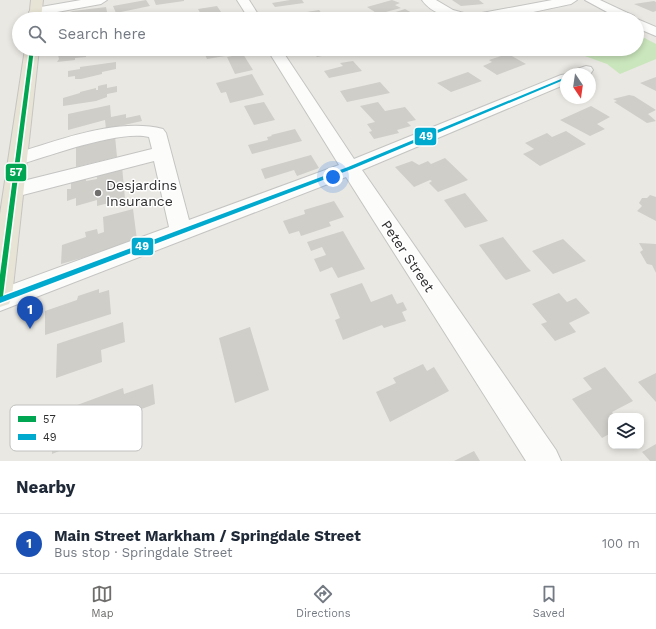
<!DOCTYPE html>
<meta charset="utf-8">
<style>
body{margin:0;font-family:"Work Sans",sans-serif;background:#f6f6f7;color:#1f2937}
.controls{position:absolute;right:12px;bottom:12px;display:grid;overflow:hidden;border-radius:8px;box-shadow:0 2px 6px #0003}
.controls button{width:36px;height:36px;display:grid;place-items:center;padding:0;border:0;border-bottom:1px solid #e0e1e3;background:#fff;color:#1f2937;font:20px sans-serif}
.compass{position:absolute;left:560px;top:68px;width:36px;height:36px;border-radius:50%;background:#fff;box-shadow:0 2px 6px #0003;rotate:167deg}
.you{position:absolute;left:333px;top:177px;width:14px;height:14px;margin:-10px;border:3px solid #fff;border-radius:50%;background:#1a73e8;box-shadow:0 0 0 6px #1a73e833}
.badge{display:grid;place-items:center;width:26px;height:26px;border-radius:50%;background:#6f6e6c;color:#fff;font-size:13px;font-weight:700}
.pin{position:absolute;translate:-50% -33px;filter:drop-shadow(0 1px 2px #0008)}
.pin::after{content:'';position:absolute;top:21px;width:14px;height:12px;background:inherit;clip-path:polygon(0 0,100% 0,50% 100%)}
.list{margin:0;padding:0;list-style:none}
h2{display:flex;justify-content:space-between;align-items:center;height:52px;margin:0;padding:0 16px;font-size:17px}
h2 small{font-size:13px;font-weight:400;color:#747a83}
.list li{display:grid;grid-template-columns:26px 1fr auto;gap:12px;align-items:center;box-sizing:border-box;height:60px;padding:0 16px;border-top:1px solid #e0e1e3}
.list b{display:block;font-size:15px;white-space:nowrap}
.list p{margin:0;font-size:13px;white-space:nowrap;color:#747a83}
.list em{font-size:13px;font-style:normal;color:#747a83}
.icon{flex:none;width:22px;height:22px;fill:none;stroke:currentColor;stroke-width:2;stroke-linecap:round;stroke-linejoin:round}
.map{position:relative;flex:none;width:656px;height:461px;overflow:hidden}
.search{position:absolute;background:#fff;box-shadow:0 2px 6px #0003;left:12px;right:12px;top:12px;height:44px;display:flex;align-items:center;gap:10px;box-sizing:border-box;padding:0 14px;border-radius:22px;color:#747a83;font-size:15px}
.sheet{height:112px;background:#fff}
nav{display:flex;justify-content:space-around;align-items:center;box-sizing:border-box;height:56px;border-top:1px solid #e0e1e3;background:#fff;font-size:11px;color:#747a83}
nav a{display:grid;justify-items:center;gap:2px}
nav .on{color:#6f6e6c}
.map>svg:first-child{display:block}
</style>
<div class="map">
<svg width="656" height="461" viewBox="0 0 656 461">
<rect width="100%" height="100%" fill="#eae8e2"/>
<path fill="#cae6bc" d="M637,34L656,44V59L620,74L607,64L582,55L597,49H637Z"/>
<path fill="#cfcec9" d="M146,0L150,6L116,13L113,6Z
M154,0H184V1L156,5Z
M290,0H302L304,3L275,7L272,3Z
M392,0L400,3L395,5L401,8L378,14L367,7Z
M452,0H479L484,4L461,6Z
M654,1L656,2V11L653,12L634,4Z
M217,6L223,15L203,18L198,9Z
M106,7L107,12L100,13L101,15L89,17L87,16V19H75L80,17L71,19L65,17L64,14L73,11Z
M405,9L412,13L408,14L414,17L409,19L377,18Z
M319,10L323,15L299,19H285L282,16Z
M580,15L584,17L592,15L600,19H574L570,17Z
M68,49H116V50L86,55V57L75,58V60L57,62L59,59L57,51Z
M206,49H231V50L223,51L225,56L207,59L203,50Z
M310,49H343L345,51L317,57Z
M496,49H517L521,51L510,55L526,64L497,75L483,66L492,62L489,60L504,55Z
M243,54L253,70L235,74L227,57Z
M353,61L362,71L329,78L324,71L343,66L340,63Z
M116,62V69L102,72V74L81,79H75V76L68,77V71L80,69V67Z
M468,72L482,81L451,92L437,83Z
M252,74L264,95L230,103L226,92L221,93L216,83Z
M656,77V91L640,83Z
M380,82L390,93L347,102L340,91Z
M107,84V88L117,86V92L107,94V97L96,101L63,106V98L80,93V92L96,88V90H98V86Z
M629,95L634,96L656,110L648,114L656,121L647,123L614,102L617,101L613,99Z
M264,102L275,120L254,125L244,106Z
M378,102L385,111L405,107L416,120L407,122L411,126L397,130L399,133L374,139L369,132L372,131L367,124L375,122L360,106Z
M110,105L111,117L126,114V118L140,115L142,121L106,129L105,120L68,130V114Z
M591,106L610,117L597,124L605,129L590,136L560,120Z
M295,129L302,141L252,154L248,145L268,140L267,137L272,136L271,135Z
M566,131L586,144L540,166L523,154L534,149L525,143L547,133L552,137Z
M115,136L117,157L76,167V144Z
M311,155L319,168L297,176L294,170L265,179L261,169Z
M445,158L468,180L438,192L429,183L432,181L430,180L414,187L395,167L412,161L419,165L428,161L431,164Z
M122,166L125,199L97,206V200L76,206V198L67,201V189H71V182L86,178V181L97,179L96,172Z
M465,193L488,221L465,228L444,200Z
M650,195L656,197V221L637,211L642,206L639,203L642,198H647Z
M334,201L344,217L329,222L331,226L301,236L299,231L289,234L283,221L305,214L304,210Z
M133,209L137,240L117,246V248L61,264L62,245L86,237L85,232L97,229L98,234L104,232L103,217Z
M343,231L365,269L338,278L332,267L320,272L314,259L326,255L322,247L311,251L307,242Z
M503,237L527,267L531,271L506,280L503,277L479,245Z
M563,239L586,261L553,274L532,251Z
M639,243L656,244V273L652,265L647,264L640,252L643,250Z
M362,283L371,302L392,294L397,304L403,302L407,310L402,312L406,321L384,328L382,325L343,340L335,320L340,318L330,294Z
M99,289V293L109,290L111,314L45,335V311L77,300L78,296Z
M559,293L567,302L576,298L590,313L569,323L576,332L555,341L541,324L547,322L532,304Z
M123,322L125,342L101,350L102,362L56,378L57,344Z
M250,327L269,390L235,403L219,338Z
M423,364L427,371L434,367L449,391L390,422L376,392L396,383L393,378Z
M605,367L633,401L612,412L615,416H611V433L602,438L572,399L592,389L583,378Z
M656,373V402L638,382Z
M153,384L155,404L101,424V434L52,454L53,414L123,388L124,394Z
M656,444V461H650L642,452Z
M474,451L480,461H454Z"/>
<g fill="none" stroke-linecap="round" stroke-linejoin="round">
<g stroke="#c4c4c3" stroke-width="2">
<path id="minor" d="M81,0H107L101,4L35,16L29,12L35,8Z
M237,0H249L261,19H249Z
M422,0H436L453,10L471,15L552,0H577L571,4C534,11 448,37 422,0Z
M585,0H600L634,16L636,19H620Z
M637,19L656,27V36L637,28Z
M26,49H50L48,52L32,55L27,54L25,51Z
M267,49H281L354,159L561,75L568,74H566V84L362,170L556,450L561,461H526L346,177L0,311V289L169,227L154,161L15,197L8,195L5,190L8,185L15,183L152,149L149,137C118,130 50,156 18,165L11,163L9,159L11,155C56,141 117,117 163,129L166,133L189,220L339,165Z
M586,66L591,67L593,70L591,73L569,74L571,71Z"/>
</g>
<g stroke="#c6c5c3" stroke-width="2">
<path id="major" d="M31,0H43L41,19H29Z
M25,49H39L12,296L9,304L0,307V214Z"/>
</g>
<use href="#minor" fill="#fcfcfb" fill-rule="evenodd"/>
<use href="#major" fill="#e7e4d5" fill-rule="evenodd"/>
<g stroke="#fff" stroke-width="3">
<path id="bus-1" d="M30,49H34L3,296L2,298H0V275Z"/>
</g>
<g stroke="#fff" stroke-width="3">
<path id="bus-2" d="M566,77V79L352,169L0,303V297L348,167Z"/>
</g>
<use href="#bus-1" fill="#00a651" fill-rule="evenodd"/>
<use href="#bus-2" fill="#00a9ce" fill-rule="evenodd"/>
</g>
<circle fill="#6f6e6c" stroke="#fff" stroke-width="1.5" cx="98" cy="193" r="4"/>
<g text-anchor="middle" stroke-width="3" stroke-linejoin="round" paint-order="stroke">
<g font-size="14" fill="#2d2d2d" stroke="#fff" text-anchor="start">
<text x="106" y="190">Desjardins<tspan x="106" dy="16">Insurance</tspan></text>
</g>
<g font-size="14" fill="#2d2d2d" stroke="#fff">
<text transform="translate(408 256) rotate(56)" y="5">Peter Street</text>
</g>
</g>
<rect x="10" y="405" width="132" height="46" rx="6" fill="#fff" stroke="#c0c0c0" stroke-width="1"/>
<rect x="18" y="416" width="18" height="6" fill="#00a651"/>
<rect x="18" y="434" width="18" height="6" fill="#00a9ce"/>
<g font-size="11" fill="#2d2d2d">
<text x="43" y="423">57</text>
<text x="43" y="441">49</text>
</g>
<g stroke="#fff" stroke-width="1.5">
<rect x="414" y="127" width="23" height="19" rx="4" fill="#00a9ce"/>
<rect x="5" y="163" width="22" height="19" rx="4" fill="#00a651"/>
<rect x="131" y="237" width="23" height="19" rx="4" fill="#00a9ce"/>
</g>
<g font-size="11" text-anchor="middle" font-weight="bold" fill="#fff">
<text x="426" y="140">49</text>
<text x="16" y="176">57</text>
<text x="142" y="250">49</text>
</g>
</svg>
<div class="controls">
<button><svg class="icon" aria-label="layers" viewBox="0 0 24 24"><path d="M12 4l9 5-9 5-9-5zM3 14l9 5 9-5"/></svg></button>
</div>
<svg class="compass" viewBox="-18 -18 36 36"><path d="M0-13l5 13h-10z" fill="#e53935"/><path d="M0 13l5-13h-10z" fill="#747a83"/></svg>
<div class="you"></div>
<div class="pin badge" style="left:30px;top:329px;background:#1a4fb4">1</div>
<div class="search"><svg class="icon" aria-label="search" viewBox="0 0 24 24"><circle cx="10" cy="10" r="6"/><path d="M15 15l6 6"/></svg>Search here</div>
</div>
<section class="sheet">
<h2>Nearby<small></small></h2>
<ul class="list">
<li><span class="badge" style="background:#1a4fb4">1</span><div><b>Main Street Markham / Springdale Street</b><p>Bus stop · Springdale Street</p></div><em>100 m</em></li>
</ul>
</section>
<nav>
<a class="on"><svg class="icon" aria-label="map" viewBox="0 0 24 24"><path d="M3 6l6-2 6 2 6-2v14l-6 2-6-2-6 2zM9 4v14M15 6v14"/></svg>Map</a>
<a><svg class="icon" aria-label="directions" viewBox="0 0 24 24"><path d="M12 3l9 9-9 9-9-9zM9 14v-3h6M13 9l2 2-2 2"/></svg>Directions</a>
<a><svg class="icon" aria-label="saved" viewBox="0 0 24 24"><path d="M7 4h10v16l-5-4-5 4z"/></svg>Saved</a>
</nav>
